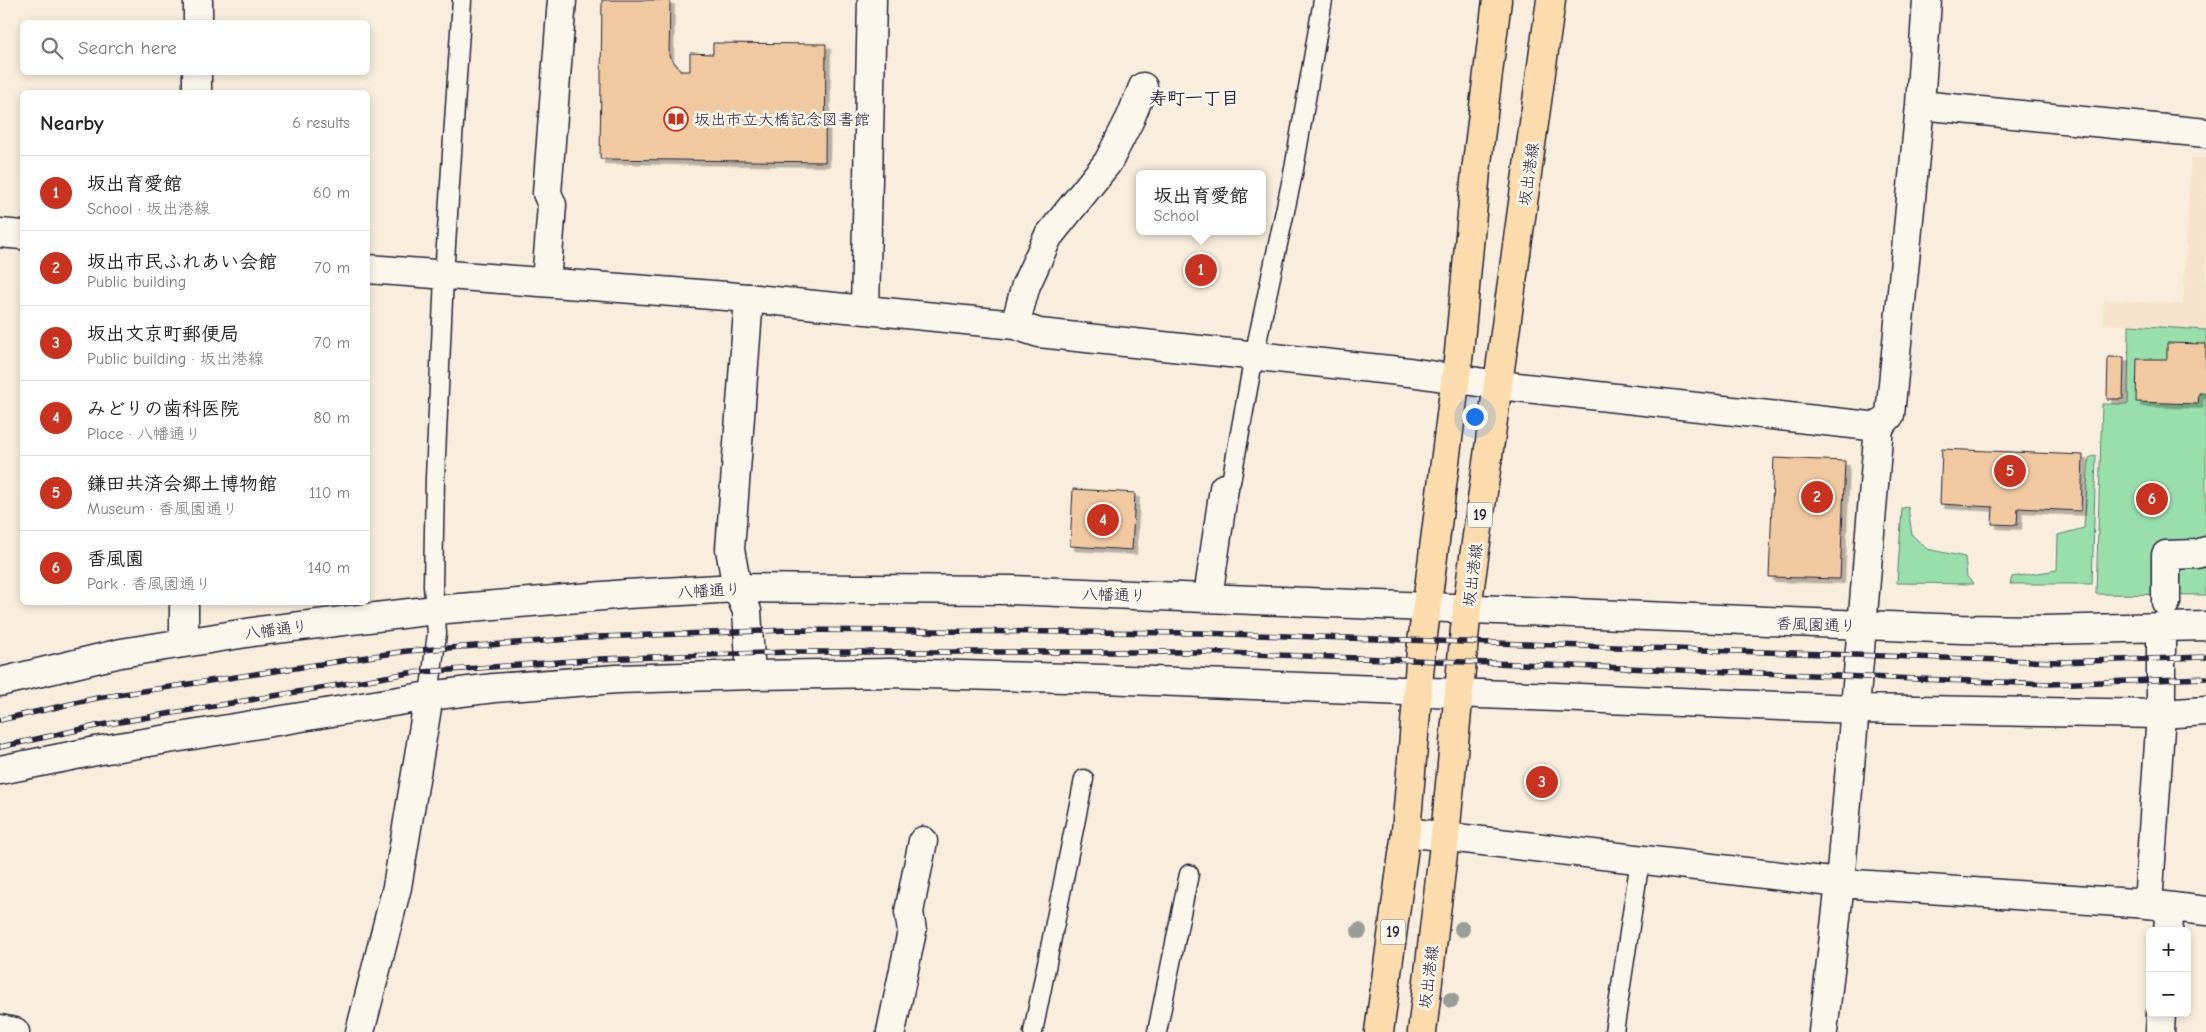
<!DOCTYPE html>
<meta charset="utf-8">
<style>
body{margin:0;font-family:"Comic Neue","Klee One",sans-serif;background:#f6f6f6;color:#222}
.controls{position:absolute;right:15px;bottom:15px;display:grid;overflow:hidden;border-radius:8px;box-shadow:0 2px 8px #0003}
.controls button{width:45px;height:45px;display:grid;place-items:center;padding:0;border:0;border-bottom:1px solid #e0e0e0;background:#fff;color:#222;font:25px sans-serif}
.you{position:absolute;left:1474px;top:416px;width:18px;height:18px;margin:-12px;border:4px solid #fff;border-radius:50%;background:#1a73e8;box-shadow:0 0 0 8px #1a73e833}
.badge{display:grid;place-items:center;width:32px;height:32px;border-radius:50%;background:#c8321e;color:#fff;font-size:16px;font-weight:700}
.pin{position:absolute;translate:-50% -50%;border:2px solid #fff;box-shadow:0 1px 5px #0006}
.popup{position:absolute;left:1136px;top:170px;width:130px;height:65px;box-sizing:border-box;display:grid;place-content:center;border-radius:8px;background:#fff;filter:drop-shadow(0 1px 4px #0005);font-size:16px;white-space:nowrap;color:#767676}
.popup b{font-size:19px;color:#222}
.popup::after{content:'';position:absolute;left:50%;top:100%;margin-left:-10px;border:10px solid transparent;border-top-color:#fff}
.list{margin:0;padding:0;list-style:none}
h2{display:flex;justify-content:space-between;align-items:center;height:65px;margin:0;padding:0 20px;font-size:21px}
h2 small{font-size:16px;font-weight:400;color:#767676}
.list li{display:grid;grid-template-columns:32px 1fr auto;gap:15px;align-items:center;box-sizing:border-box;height:75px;padding:0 20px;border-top:1px solid #e0e0e0}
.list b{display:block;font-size:19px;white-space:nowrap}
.list p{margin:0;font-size:16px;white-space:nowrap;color:#767676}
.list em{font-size:16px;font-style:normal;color:#767676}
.icon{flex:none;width:28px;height:28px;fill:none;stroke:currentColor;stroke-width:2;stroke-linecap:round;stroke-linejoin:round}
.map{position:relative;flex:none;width:2206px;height:1032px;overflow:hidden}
.search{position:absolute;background:#fff;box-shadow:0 2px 8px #0003;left:20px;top:20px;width:350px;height:55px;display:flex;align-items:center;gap:12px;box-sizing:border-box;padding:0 18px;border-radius:8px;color:#767676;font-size:19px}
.panel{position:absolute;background:#fff;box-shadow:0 2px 8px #0003;left:20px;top:90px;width:350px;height:515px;border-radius:8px}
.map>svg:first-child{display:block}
</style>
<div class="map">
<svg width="2206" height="1032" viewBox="0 0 2206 1032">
<defs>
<filter id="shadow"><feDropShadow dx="4.5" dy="4.5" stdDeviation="0" flood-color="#0004"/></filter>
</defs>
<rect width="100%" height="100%" fill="#f9eedd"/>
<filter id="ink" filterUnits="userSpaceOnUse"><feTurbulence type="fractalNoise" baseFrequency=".02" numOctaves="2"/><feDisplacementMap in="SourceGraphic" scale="10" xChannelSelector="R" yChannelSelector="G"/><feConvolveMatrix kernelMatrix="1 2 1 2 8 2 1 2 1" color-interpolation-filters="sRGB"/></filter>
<g filter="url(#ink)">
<path fill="#f6e3cb" d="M2191,158H2206V330L2103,324L2104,300L2183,304Z"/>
<path fill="#99dfab" stroke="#5e8073" d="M2129,325L2206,330V595L2096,594L2102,404H2128Z
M2096,455L2092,584H2010L2012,577L2057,570L2058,535L2084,528L2089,458Z
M1908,507L1912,535L1927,549L1965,557L1967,577L1974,584L1897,583L1902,508Z"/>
<path fill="#f0c9a0" stroke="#22223b" filter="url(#shadow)" d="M602,0H670L669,56L681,71H690V53L713,54V43L826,44L825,162L600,159Z
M2167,343L2206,344V393H2199L2198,404L2136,402L2137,359H2167Z
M2108,357H2124L2123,399H2107Z
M1942,449L2083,455L2081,511L2018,508L2017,525L1992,524L1993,507L1940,504Z
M1774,458L1845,461L1840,579L1769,577Z
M1073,489L1135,493L1132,550L1070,546Z"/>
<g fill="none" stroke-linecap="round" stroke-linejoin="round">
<g stroke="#22223b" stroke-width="21">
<path id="service" d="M1224,488L1231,482L1254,356L1294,169L1323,0
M429,696L437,633L433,586L435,478L444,276L462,0
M1033,1032L1084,779
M1157,1032L1189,874
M1614,1032L1640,860"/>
</g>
<g stroke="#22223b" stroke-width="31">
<path id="pedestrian" d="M2166,602V555L2197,554L2206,551"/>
</g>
<g stroke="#22223b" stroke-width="31">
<path id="minor" d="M1920,105L2206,133
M0,233L22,235
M368,269L726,296L1015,325L1039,333L1409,372L1499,385L1879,427
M546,282L552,205L547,193L562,0
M865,310L872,0
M1015,325L1026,285L1048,237L1108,162L1130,119L1143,87
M737,588L747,611L751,675
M1208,597L1224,488
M0,770L101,750L429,696L494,688L617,679L751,675L890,673L1103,679L1856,709L2161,714L2206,711
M1406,832L1840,883L2148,904L2206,911
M2168,931L2170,907
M0,1029L15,1032
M360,1032L397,887L429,696
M891,1032L912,931L909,912L923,841
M1823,1032L1840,883L1879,427L1890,415L1920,105L1927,0
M2160,1032L2161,1013"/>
</g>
<g stroke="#22223b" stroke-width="31">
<path id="tertiary" d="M198,22V0
M197,92V72
M737,588L730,549L749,298
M184,602V642
M0,682L121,653L259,631L435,610L627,594L737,588L1012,590L1961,629L2045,630L2206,626
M2148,904L2161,714V628"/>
</g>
<g stroke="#22223b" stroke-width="31">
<path id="primary" d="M1379,1032L1406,832L1421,651L1459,352L1476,171L1497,0
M1422,1032L1445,836L1467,608L1551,0"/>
</g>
<use href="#service" stroke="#fbf7ec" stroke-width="18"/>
<use href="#pedestrian" stroke="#fbf7ec" stroke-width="28"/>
<use href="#minor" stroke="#fbf7ec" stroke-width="28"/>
<use href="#tertiary" stroke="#fbf7ec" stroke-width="28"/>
<use href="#primary" stroke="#fcdcac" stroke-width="28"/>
<g stroke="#22223b" stroke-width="5.5">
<path id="rail" d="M0,720L97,698L407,651L598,637L788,630L1200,633L2059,662L2206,657
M0,747L96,726L409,673L600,659L788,652H1199L2050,684L2206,678"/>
</g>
<use href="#rail" stroke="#fbf7ec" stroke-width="4" stroke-dasharray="11" stroke-linecap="butt"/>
</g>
<g fill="#979d97">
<circle cx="1462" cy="929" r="8"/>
<circle cx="1359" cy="931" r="8"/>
<circle cx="1451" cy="1000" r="8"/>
</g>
</g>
<defs>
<g id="library-ring" transform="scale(1.25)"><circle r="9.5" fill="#fbf7ec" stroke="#c8321e" stroke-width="1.5"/><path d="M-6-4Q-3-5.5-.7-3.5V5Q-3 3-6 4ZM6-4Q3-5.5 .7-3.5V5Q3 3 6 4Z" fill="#c8321e"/></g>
</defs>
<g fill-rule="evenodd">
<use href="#library-ring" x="676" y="119"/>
</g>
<g text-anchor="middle" stroke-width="5" stroke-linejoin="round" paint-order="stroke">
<g fill="#fbf7ec" stroke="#636270" stroke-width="1">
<rect x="1467.5" y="502.5" width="25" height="25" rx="4"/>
<rect x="1380.5" y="919.5" width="25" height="25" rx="4"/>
</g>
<g font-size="15" font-weight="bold" fill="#22223b">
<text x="1480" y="520">19</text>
<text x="1393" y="937">19</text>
</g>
<g font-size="16" fill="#22223b" stroke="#fbf7ec" text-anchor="start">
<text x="694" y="125">坂出市立大橋記念図書館</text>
</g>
<g font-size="16" fill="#22223b" stroke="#fbf7ec">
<text transform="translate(1528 174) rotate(-82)" y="6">坂出港線</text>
<text transform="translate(1472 575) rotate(-83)" y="6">坂出港線</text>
<text transform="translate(709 590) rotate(-3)" y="6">八幡通り</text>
<text transform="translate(1114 594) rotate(2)" y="6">八幡通り</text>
<text transform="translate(1816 624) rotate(2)" y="6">香風園通り</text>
<text transform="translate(276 629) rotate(-7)" y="6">八幡通り</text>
<text transform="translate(1428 977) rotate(-83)" y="6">坂出港線</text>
</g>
<g font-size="18" font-weight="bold" fill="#22223b" stroke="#fbf7ec">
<text x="1194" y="104">寿町一丁目</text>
</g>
</g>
</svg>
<div class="controls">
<button>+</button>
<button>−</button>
</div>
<div class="you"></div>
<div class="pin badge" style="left:1201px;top:270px">1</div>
<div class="popup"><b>坂出育愛館</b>School</div>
<div class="pin badge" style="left:1817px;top:497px">2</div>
<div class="pin badge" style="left:1542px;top:782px">3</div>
<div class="pin badge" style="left:1103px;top:520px">4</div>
<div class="pin badge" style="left:2010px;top:471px">5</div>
<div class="pin badge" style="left:2152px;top:499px">6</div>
<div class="search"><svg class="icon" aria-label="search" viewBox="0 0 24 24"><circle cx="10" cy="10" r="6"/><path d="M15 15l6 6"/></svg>Search here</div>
<section class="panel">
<h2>Nearby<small>6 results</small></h2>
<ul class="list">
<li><span class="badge">1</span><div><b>坂出育愛館</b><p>School · 坂出港線</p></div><em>60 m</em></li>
<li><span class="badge">2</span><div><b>坂出市民ふれあい会館</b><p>Public building</p></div><em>70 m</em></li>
<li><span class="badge">3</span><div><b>坂出文京町郵便局</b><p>Public building · 坂出港線</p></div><em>70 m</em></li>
<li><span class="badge">4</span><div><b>みどりの歯科医院</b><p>Place · 八幡通り</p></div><em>80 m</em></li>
<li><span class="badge">5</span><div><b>鎌田共済会郷土博物館</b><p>Museum · 香風園通り</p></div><em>110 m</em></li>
<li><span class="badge">6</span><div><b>香風園</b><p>Park · 香風園通り</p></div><em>140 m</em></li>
</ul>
</section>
</div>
